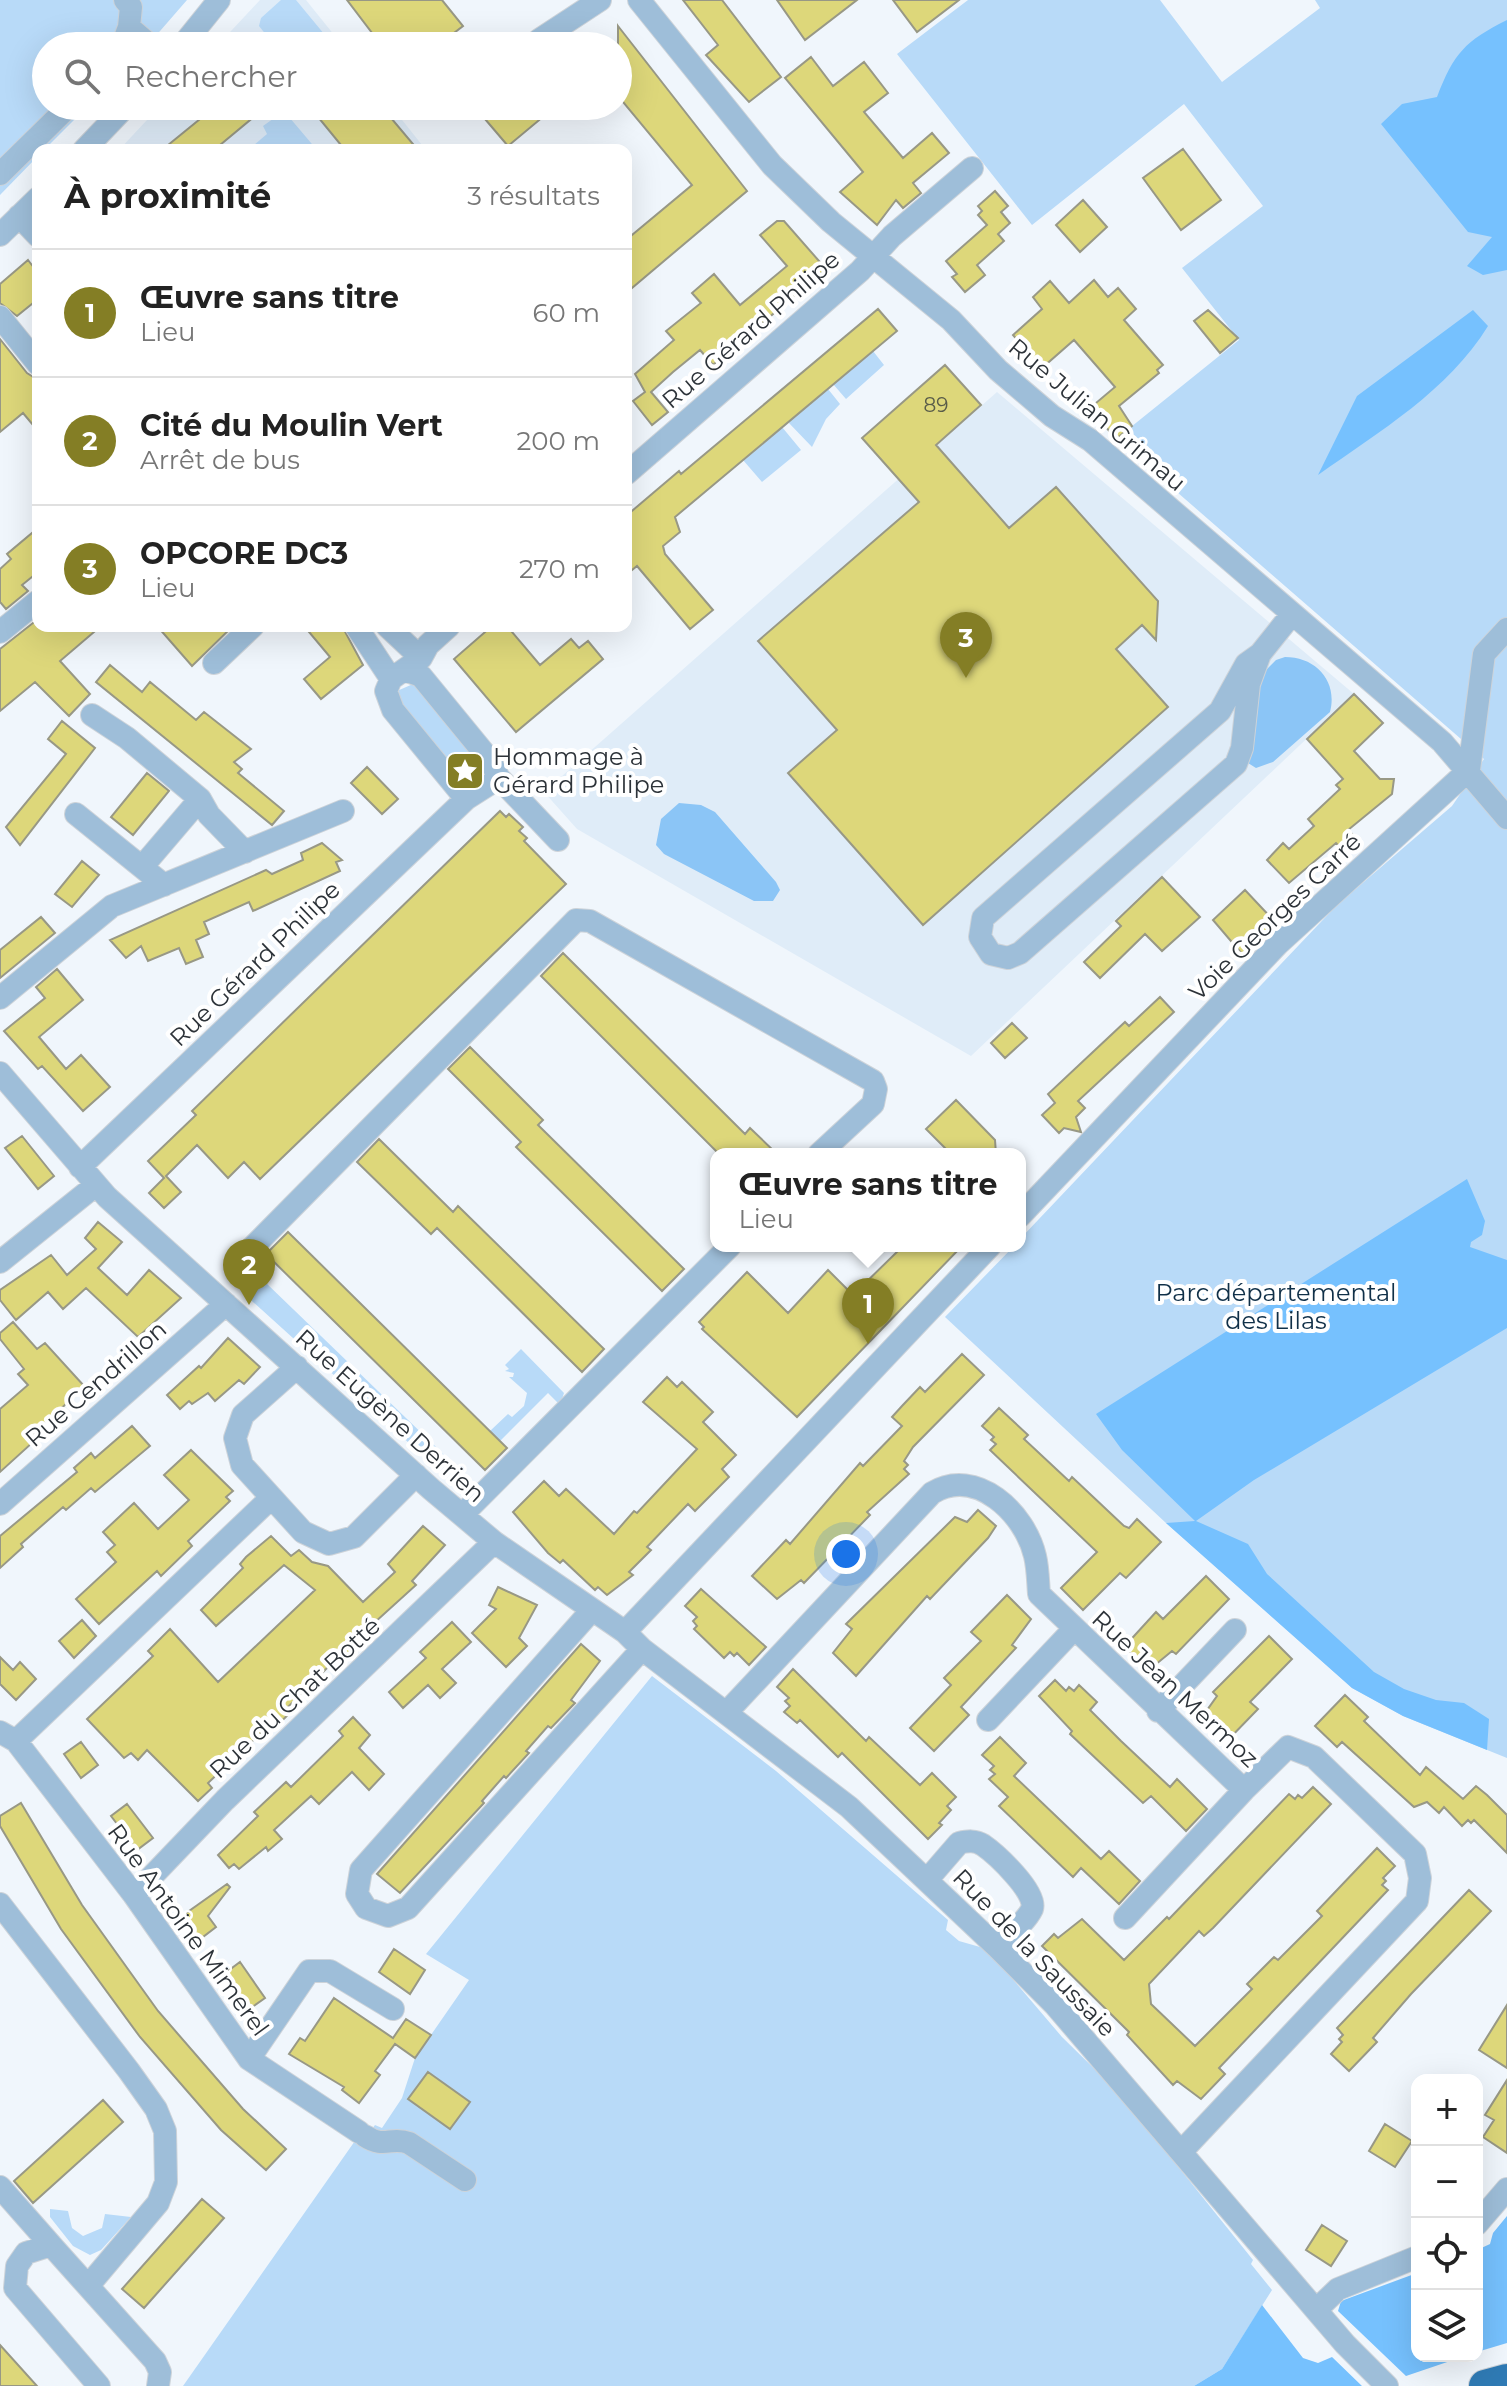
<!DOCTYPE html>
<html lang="fr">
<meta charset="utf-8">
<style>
body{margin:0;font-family:Montserrat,sans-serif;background:#f6f6f6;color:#222}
.controls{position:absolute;right:24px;bottom:24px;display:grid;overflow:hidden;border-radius:16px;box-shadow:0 8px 32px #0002}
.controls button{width:72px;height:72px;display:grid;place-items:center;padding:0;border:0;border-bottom:2px solid #e0e0e0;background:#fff;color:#222;font:40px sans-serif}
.you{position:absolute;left:846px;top:1554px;width:28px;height:28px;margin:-20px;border:6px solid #fff;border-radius:50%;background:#1a73e8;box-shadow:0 0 0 12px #1a73e833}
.badge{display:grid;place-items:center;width:52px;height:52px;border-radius:50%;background:#847e25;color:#fff;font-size:26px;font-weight:700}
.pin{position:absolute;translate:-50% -66px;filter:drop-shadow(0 2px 4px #0008)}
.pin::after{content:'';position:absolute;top:42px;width:28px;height:24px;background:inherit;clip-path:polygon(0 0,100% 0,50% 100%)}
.popup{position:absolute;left:710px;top:1148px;width:316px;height:104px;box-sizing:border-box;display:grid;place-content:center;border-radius:16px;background:#fff;filter:drop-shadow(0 2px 6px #0005);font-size:26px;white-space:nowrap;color:#767676}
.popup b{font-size:30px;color:#222}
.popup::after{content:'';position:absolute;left:50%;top:100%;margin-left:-16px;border:16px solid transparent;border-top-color:#fff}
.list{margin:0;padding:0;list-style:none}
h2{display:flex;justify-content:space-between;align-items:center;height:104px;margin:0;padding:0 32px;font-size:34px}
h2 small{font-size:26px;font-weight:400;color:#767676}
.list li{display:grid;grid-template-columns:52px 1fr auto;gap:24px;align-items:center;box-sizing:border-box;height:128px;padding:0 32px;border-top:2px solid #e0e0e0}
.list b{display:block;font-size:30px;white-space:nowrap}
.list p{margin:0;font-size:26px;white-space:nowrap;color:#767676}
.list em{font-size:26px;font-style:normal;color:#767676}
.icon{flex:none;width:44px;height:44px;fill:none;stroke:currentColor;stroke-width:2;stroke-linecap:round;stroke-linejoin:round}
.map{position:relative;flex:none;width:1507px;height:2386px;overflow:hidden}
.search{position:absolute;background:#fff;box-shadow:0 8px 32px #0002;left:32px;top:32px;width:600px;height:88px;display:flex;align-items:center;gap:20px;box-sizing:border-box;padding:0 28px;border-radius:44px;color:#767676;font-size:30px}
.panel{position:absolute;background:#fff;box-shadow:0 8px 32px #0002;left:32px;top:144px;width:600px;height:488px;border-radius:16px}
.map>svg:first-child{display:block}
</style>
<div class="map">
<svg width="1507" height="2386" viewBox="0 0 1507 2386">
<rect width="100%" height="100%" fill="#f0f6fc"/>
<path fill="#dfecf8" d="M260,0H306L343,46H217Z
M160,106H391L426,150H119Z
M997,392L1354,694L971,1056L577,829L544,792Z"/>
<path fill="#b8daf8" d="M0,0H187L147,46H46V106H88L44,150H38V156L0,195Z
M281,0H296L334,46H275L259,26L261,18Z
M968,0H1160L1222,82L1320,8L1315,0H1507V1758L1403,1716L1352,1688L1166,1523L945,1317L1014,1246H1020V1239L1337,905L1452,806L1484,759L1116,439L1239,340L1182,268L1263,206L1184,104L1032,225L897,54Z
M284,111L317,150H248L267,134L263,126Z
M873,351L884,365L846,399L833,384Z
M828,389L840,404L826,419L812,447L788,422Z
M782,427L801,450L762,482L743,460Z
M413,684L480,760L476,777L462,781L403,715L397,691Z
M265,1282L463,1473L470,1484L469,1490L462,1491L242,1292Z
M521,1349L564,1393L560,1405L548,1393L500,1441L490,1431L508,1414L512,1417L524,1406L527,1393L509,1377H513L514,1373L505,1371L509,1369L505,1365Z
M652,1676L776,1771L948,1920L946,1930L959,1941L987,1949L1062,2037L1119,2093L1253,2260L1251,2264L1272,2290L1222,2369L1194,2386H183L357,2138L362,2142L375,2125L382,2128L402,2098L415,2058L469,1980L426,1954Z
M50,2209L68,2211L72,2228L83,2236L102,2228L105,2214L131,2217L101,2250L90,2255L73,2246L50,2217Z"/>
<path fill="#76c1fe" d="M1507,20V270L1483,275L1467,266L1492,237L1468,232L1381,124L1402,104L1437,97C1454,53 1465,41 1507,20Z
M1473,310L1488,326C1448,391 1380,431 1318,475L1357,396Z
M1467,1179L1485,1221L1482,1235L1471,1242L1470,1247L1507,1260V1328L1254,1480L1196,1521L1248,1544L1267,1574L1374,1672L1404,1689L1436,1700L1464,1703L1489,1719L1487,1750L1403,1716L1352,1688L1166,1523L1195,1521L1122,1450L1096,1414Z
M1507,2216V2343L1477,2352V2250L1490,2244L1493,2233Z
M1417,2273V2356H1465L1406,2376L1338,2311L1341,2301Z
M1262,2305L1303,2358L1318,2363L1332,2357L1362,2386H1194L1222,2369Z"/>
<path fill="#8bc5f6" d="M1285,657C1316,657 1338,681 1330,712L1273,762L1256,768L1248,763L1260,676L1276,660Z
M679,803L701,805L715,812L776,882L780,890L773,901H754L664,854L656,845L661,819Z"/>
<path fill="#ddd77a" stroke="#989885" stroke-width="2" d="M347,0H442L463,26L437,46H382Z
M683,0H722L781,77L749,102L706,55L718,45Z
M777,0H857L805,40Z
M893,0H959L917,32Z
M618,26L747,191L626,293V240L692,185L618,96Z
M811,57L833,86L864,62L888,93L864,112L903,158L932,133L949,153L913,183L921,193L903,208L896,200L877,225L840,192L863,172L785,78Z
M216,106H267L214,150H162Z
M309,106H381L418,150H345Z
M500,106H556L508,146L485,119Z
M1183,149L1221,200L1181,230L1143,178Z
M995,191L1008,206L1001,212L1010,223L998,234L1004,241L977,265L985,275L965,292L952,277L957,274L946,261L987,225L978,215L982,211L978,206Z
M1083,200L1107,227L1080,252L1056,225Z
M777,221H784L826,269L713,365L700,350L673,372L651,392L668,412L652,425L633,401L645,392L635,374L674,340L666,331L701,303L692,293L714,274L740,305L787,266L760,235Z
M28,260L38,273V299L17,316L0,303V284Z
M1094,280L1108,297L1118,288L1136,309L1124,320L1163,365L1157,370L1159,373L1119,406L1132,426L1116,439L1090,408L1115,387L1074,340L1042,368L1013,335L1042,309L1033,297L1050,281L1069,303Z
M878,309L897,331L675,517L680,532L663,546L665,554L713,610L690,629L637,566L626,575V516L679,471L681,474Z
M1208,310L1238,338L1220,353L1194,321Z
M0,339L27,373L38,380V431L23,413L0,432Z
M945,365L981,405L936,445L1009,528L1056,487L1158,601L1156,640L1142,625L1116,649L1168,707L923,925L788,773L837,730L758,641L919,502L862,438Z
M38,528V572L22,585L28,591L6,609L0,602V569L11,559L7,554Z
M38,619V626H101L60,661L90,694L69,716L35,682L0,711V649Z
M157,626H233L192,666Z
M304,626H342L363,665L321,699L304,679L330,657Z
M492,626H507L540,665L571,639L579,648L588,641L603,659L516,732L454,659Z
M110,665L142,692L150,682L196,720L204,712L251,749L234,762L242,769L238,773L284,811L272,825L96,682Z
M1354,694L1383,723L1354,751L1380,779H1394L1392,794L1348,830L1353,835L1340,847L1336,843L1289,883L1267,860L1283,843L1289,849L1314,826L1308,819L1340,789L1336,785L1343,779L1307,739Z
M62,721L95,748L20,845L6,827L66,754L48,739Z
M367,767L398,799L382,814L351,783Z
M147,773L169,791L133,835L111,817Z
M500,811L506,817L509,814L523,827L519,831L527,838L524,841L566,884L260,1179L244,1162L228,1178L197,1145L166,1176L181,1192L164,1208L149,1193L164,1178L148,1161L196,1115L192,1111Z
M322,843L342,860L336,862L340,871L253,911L249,902L204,922L209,934L196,940L203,957L186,964L179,948L148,961L141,946L126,958L110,940L266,870L272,874L303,860L301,853Z
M82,861L99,875L72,907L55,894Z
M1162,877L1200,917L1162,951L1145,934L1100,978L1084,962L1121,926L1116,921Z
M1245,890L1275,922L1242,954L1213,920Z
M41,917L55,933L0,978V950Z
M563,953L745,1134L750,1128L777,1154H719L541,976Z
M57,969L83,1000L39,1037L66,1069L81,1055L110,1087L83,1111L42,1066L38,1069L4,1031L45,998L36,987Z
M1160,997L1174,1012L1078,1101L1085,1108L1076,1117L1081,1132L1064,1128L1059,1133L1042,1115L1055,1103L1048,1094L1125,1022L1129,1026Z
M1012,1023L1027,1038L1005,1058L991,1043Z
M470,1047L543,1120L538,1125L684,1269L662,1291L516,1147L521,1142L448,1069Z
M956,1100L995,1140L996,1154H951L926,1129Z
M22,1136L54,1176L38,1189L5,1148Z
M379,1139L453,1212L458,1206L604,1349L582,1372L437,1228L431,1234L357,1162Z
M98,1222L122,1242L98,1268L127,1295L149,1270L181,1298L138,1337L86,1288L63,1309L48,1292L16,1320L0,1300V1290L51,1255L67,1275L96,1249L85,1238Z
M288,1232L507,1448L485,1470L266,1254Z
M903,1246H962L797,1417L702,1329L704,1327L699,1322L747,1272L788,1313L828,1270L853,1295Z
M13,1322L37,1349L45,1343L85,1387L28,1438L32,1443L0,1472V1409L28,1385L18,1374L24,1369L0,1339V1333Z
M228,1338L260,1367L244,1384L239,1380L215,1401L208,1393L192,1404L189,1401L180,1409L167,1395L199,1366L201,1368Z
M962,1354L984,1375L913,1447L904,1461L908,1465L904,1469L909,1474L867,1512L870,1515L804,1583L801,1580L777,1599L752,1576L786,1540L790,1544L860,1463L863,1466L902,1426L892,1417L902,1406L920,1387L925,1392Z
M667,1377L677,1387L682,1382L713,1412L703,1422L736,1455L722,1469L729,1477L695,1511L688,1504L647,1547L651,1550L629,1572L633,1575L607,1595L598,1587L595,1590L563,1560L560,1563L548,1553L513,1512L544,1481L559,1496L566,1489L614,1534L634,1511L637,1513L697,1449L643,1402Z
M999,1408L1028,1435L1024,1439L1069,1481L1072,1477L1124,1526L1129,1528L1137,1519L1161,1542L1126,1578L1120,1573L1083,1610L1061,1588L1097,1552L990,1450L996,1444L991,1440L994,1437L982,1426Z
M132,1426L150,1446L95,1492L91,1488L66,1510L63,1507L21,1544L23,1547L0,1568V1536L77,1472L74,1468L91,1453L95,1458Z
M191,1450L233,1491L226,1497L230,1501L188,1541L192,1546L161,1576L157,1571L99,1624L76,1599L116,1562L107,1552L115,1545L103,1532L134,1503L158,1529L189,1500L164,1475Z
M978,1510L996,1526L988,1538L930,1599L927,1596L856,1676L833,1653L852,1629L846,1624L955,1517L967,1522Z
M423,1526L445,1545L412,1581L416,1585L374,1623L379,1628L348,1659L342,1653L287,1708L291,1712L269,1733L265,1729L208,1783L212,1788L198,1801L147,1750L138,1760L131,1753L124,1758L87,1719L153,1656L148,1651L170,1629L218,1682L315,1590L284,1565L216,1626L201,1610L243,1568L240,1564L246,1557L271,1536L291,1556L299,1550L312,1562L328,1566L363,1602L395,1572L388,1564Z
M1206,1576L1229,1599L1176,1654L1172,1651L1149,1670L1124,1647L1156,1612L1163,1619Z
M498,1587L537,1605L519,1638L527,1646L506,1667L472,1633L496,1609L489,1605Z
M701,1589L766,1647L749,1665L737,1653L734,1656L730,1652L724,1658L694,1629L697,1626L693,1621L697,1617L685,1606Z
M1007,1595L1031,1619L1012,1645L1016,1648L961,1707L969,1715L934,1751L910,1728L951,1685L944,1678L981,1641L971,1632Z
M82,1620L96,1636L74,1658L59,1641Z
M452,1622L471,1642L442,1669L456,1683L440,1698L428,1685L403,1708L389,1692L426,1658L420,1652Z
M1269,1636L1292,1659L1250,1702L1258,1709L1224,1744L1200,1720L1217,1696L1213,1692Z
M581,1644L600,1661L571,1700L575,1703L551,1728L548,1726L526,1751L529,1753L506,1778L504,1776L482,1801L484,1803L400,1893L377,1874Z
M0,1657L13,1670L20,1662L36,1679L16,1700L0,1684Z
M793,1669L866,1741L869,1737L920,1785L932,1773L956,1797L947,1806L951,1810L939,1823L942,1825L928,1839L842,1753L838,1757L800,1720L797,1723L784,1712L790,1706L785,1701L789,1698L777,1687Z
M1055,1680L1066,1691L1069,1687L1074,1691L1079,1685L1097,1702L1090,1710L1121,1741L1170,1787L1177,1779L1207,1809L1186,1831L1151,1796L1143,1803L1070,1734L1072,1731L1039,1696Z
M1345,1695L1368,1717L1364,1721L1420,1775L1426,1767L1463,1799L1476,1786L1487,1795L1507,1815V1853L1474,1820L1471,1823L1468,1820L1462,1826L1444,1807L1439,1813L1427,1802L1414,1807L1342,1742L1337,1747L1315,1726Z
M353,1717L370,1735L359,1748L384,1774L369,1790L352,1772L319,1804L311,1796L274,1830L282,1839L268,1851L266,1847L239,1869L234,1864L229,1868L218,1855L258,1816L254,1812L286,1782L291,1787L343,1736L339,1731Z
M1000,1737L1026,1763L1014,1776L1101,1859L1109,1851L1140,1881L1119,1904L1081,1868L1073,1877L999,1806L1008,1797L989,1779L995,1774L990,1770L994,1766L982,1755Z
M81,1742L98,1765L81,1778L64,1754Z
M1313,1787L1331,1804L1213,1928L1204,1936L1199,1931L1149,1984L1151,2004L1195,2046L1252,1989L1247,1984L1274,1957L1278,1960L1322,1916L1317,1911L1377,1848L1395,1866L1383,1878L1386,1881L1382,1885L1388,1890L1219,2068L1225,2074L1201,2099L1177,2081L1173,2085L1127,2035L1129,2032L1042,1946L1054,1934L1058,1938L1082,1919L1124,1960L1167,1917L1169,1919L1289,1794L1295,1799L1298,1795L1302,1798Z
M21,1803L82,1905L158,2011L243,2109L286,2149L266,2170L221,2130L140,2037L61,1929L0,1826V1816Z
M127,1804L153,1838L137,1850L111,1816Z
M227,1884L230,1887L208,1916L216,1927L199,1940L182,1916Z
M1469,1890L1491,1911L1411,1994L1373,2038L1377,2042L1349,2071L1331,2054L1342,2042L1339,2039L1343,2035L1337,2028Z
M394,1949L425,1970L410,1994L379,1972Z
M240,1962L265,1998L248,2010L224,1974Z
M334,1998L393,2038L406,2019L431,2035L415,2058L395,2044L375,2071L380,2075L359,2103L342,2090L344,2087L289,2054L300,2038L305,2041Z
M1507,2005V2068L1479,2050Z
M428,2072L470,2102L450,2129L408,2099Z
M1507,2080V2153L1483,2137L1494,2120L1485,2115Z
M103,2100L123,2122L33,2203L14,2181Z
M1385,2124L1412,2141L1395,2167L1369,2151Z
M202,2199L224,2218L144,2308L122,2289Z
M1322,2225L1347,2241L1331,2266L1306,2250Z
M0,2345L37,2386H0Z"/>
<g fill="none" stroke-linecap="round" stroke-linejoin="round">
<g stroke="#cdd3d9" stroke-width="24">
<path id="minor" d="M639,0L772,165L831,222L951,320L998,370L1052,416L1090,440L1442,742L1507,818
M129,27L151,46
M539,40L600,0
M122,46L129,27L131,7L125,0
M182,46L219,0
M84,150L126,106
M0,174L69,106
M19,216L38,236
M0,235L38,198
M0,317L38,364
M626,474L860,271L892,236L972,168
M356,626L391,679
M387,626L421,658
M449,626L428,645L421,658L391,679L386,691L393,710L466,799
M0,632L38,601
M1260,654L1249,684L1242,748L1236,764L1020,953L1008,958L991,954L980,937L983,918L1220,711L1246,664L1260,654L1292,614
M214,663L253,626
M92,715L127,738L200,799L209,815L245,852
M499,778L558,840
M76,814L164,885
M142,867L200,799
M0,998L112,906L343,811
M0,1073L107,1197L431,1489L494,1542L625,1632L642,1649L849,1807L997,1947L1055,2005L1345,2344L1387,2386
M80,1167L466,799L499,778L489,759L421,676L407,671
M1020,1216L1278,944L1469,770L1484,654L1507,629
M246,1254L576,920L590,921L873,1081L876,1089L873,1104L819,1154
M0,1262L96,1185
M297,1367L243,1415L235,1438L242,1465L303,1532L329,1544L354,1537L416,1475
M0,1504L226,1304
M462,1515L730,1246
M592,1610L361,1870L357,1894L366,1908L388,1916L408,1908L642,1649
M625,1632L990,1246
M1158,1711L1235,1630
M727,1712L932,1493C976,1466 1025,1513 1035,1556C1038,1568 1038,1582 1039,1594L1244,1790L1288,1747L1314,1757L1415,1854L1420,1878L1417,1901L1181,2152
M988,1720L1073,1630
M0,1732L16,1741L134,1895L249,2059L359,2132
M16,1741L271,1498
M927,1880L959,1843C968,1841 975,1840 983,1845C996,1854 1038,1893 1032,1909C1026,1922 1007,1937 997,1947
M134,1895L225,1800L494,1542
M0,1904L129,2071L156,2109L165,2131L166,2182L158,2203L88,2286
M1125,1918L1244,1790
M249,2059L309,1971H330L393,2009
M365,2136C385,2149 391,2136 409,2143L465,2180
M0,2187L51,2245
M1477,2224L1507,2189
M1317,2309L1338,2289L1417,2257
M99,2386L15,2288L17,2266L26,2253L51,2245L155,2361L160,2372L158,2386"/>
</g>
<g stroke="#cdd3d9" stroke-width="34">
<path id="highway" d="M1485,2386L1507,2380"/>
</g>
<use href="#minor" stroke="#9ebed9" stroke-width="22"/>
<use href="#highway" stroke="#2f7ab4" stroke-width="32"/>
</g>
<defs>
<g id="sight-square" transform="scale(2)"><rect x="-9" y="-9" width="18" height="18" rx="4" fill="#847e25" stroke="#fff"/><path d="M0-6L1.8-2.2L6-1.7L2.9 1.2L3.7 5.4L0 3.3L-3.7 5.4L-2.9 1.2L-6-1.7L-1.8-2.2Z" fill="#fff"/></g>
</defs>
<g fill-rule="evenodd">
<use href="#sight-square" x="465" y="771"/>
</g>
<g text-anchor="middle" stroke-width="8" stroke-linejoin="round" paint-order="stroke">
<g font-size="20" fill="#595c49">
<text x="936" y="412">89</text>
</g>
<g font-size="24" fill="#2d3339" stroke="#fff">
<text transform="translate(751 330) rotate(-41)" y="8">Rue Gérard Philipe</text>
<text transform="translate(1097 415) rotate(40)" y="8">Rue Julian Grimau</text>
<text transform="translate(1275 917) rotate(-44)" y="8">Voie Georges Carré</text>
<text transform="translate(255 964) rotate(-44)" y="8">Rue Gérard Philipe</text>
<text transform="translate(96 1384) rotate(-41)" y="8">Rue Cendrillon</text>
<text transform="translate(390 1416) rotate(42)" y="8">Rue Eugène Derrien</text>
<text transform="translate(1175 1689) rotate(43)" y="8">Rue Jean Mermoz</text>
<text transform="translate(295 1698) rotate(-43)" y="8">Rue du Chat Botté</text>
<text transform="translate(188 1930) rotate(54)" y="8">Rue Antoine Mimerel</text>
<text transform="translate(1034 1953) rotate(46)" y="8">Rue de la Saussaie</text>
</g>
<g font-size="24" fill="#2d3339" stroke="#fff" text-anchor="start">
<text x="493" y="765">Hommage à<tspan x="493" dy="28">Gérard Philipe</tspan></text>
</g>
<g font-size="24" fill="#103048" stroke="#fff">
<text x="1276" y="1301">Parc départemental<tspan x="1276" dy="28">des Lilas</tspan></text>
</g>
</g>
</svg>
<div class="controls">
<button>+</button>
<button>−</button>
<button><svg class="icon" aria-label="locate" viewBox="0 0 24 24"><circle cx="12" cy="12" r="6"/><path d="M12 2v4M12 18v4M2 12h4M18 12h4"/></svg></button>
<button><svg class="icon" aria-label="layers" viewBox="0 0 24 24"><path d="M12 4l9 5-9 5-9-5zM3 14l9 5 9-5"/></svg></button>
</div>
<div class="you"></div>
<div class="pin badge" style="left:868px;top:1344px">1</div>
<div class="popup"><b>Œuvre sans titre</b>Lieu</div>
<div class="pin badge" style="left:249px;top:1305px">2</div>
<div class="pin badge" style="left:966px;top:678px">3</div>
<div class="search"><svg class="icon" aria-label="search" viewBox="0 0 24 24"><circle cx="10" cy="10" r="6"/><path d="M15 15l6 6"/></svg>Rechercher</div>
<section class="panel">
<h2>À proximité<small>3 résultats</small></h2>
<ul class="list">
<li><span class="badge">1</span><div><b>Œuvre sans titre</b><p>Lieu</p></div><em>60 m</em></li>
<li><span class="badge">2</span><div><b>Cité du Moulin Vert</b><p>Arrêt de bus</p></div><em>200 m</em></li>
<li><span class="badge">3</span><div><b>OPCORE DC3</b><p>Lieu</p></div><em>270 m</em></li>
</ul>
</section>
</div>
